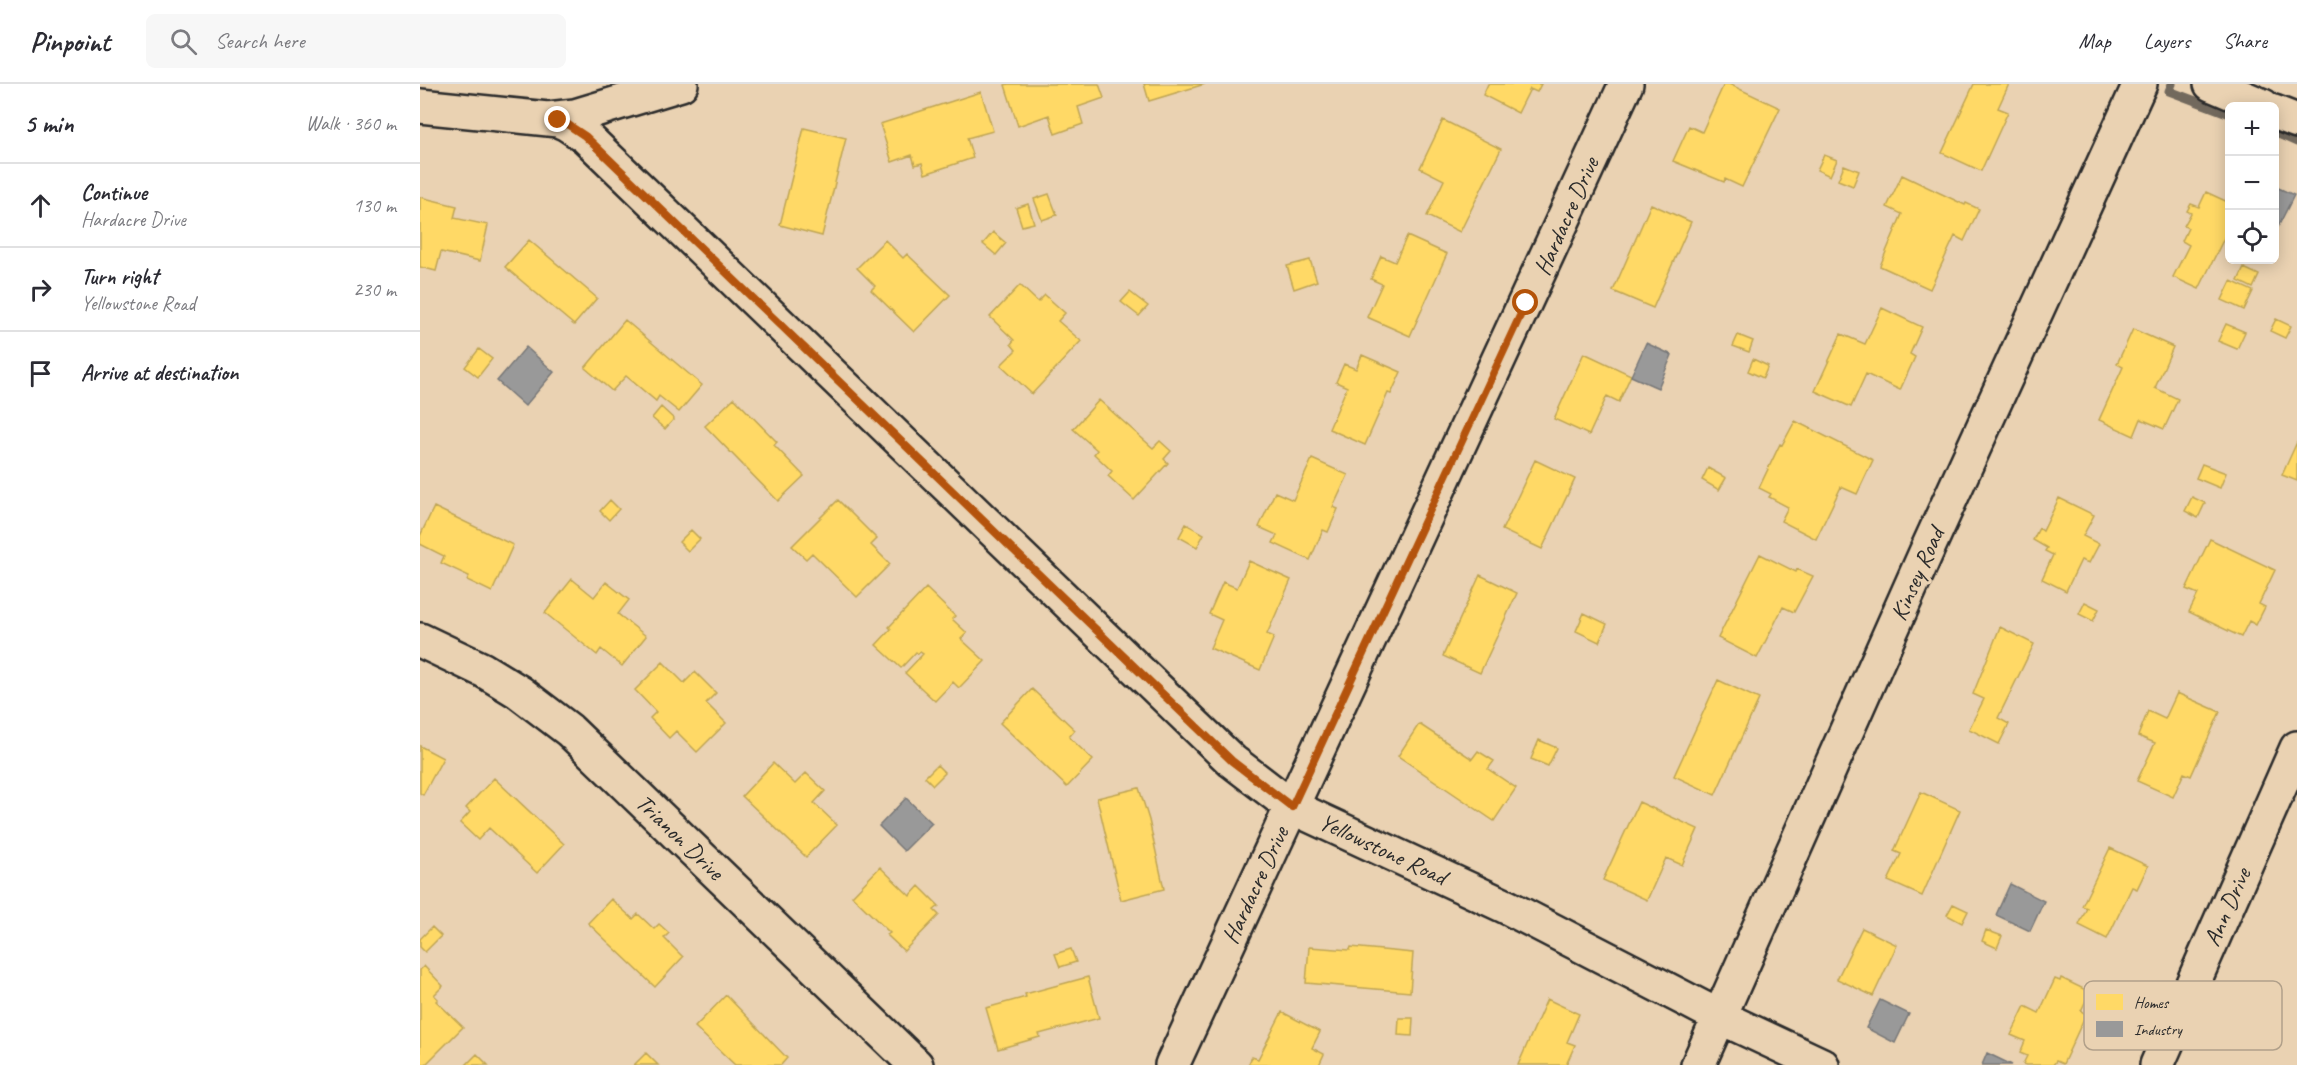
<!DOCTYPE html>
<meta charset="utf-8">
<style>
body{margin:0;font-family:Caveat,sans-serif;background:#f7f7f7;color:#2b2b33}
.controls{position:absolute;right:18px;top:18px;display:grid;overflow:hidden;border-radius:9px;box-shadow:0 3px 15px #0003}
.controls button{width:54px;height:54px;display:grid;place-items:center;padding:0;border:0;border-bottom:2px solid #e1e1e2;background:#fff;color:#2b2b33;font:30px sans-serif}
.stop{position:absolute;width:18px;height:18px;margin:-14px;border:4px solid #b45309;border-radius:50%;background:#fff}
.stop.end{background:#b45309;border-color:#fff;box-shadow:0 2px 6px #0008}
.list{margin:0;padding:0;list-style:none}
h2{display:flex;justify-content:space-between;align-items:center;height:78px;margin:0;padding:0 24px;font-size:26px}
h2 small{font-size:20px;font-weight:400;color:#7c7c81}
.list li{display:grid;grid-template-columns:39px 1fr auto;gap:18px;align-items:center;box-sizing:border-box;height:84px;padding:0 24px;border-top:2px solid #e1e1e2}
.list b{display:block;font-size:22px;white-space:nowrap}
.list p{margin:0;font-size:20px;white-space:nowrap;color:#7c7c81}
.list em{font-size:20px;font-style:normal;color:#7c7c81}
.icon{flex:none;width:33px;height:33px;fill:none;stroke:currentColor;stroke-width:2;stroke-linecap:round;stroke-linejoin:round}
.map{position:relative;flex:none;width:1877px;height:981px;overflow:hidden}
header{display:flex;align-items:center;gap:36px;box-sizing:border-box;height:84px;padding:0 30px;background:#fff;border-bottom:2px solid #e1e1e2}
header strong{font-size:28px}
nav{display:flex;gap:33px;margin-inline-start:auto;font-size:21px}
.search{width:420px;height:54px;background:#f7f7f7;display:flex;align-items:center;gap:15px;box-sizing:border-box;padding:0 21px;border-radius:9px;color:#7c7c81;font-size:22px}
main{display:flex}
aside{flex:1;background:#fff}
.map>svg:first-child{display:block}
</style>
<header>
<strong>Pinpoint</strong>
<div class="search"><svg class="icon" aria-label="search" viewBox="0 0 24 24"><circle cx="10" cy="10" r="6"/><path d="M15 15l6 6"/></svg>Search here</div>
<nav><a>Map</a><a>Layers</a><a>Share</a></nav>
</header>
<main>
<aside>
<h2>5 min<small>Walk · 360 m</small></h2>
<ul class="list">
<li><svg class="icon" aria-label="ahead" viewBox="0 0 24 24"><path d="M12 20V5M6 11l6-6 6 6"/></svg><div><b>Continue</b><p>Hardacre Drive</p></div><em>130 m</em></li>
<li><svg class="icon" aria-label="right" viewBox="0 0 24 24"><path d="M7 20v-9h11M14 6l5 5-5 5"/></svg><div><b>Turn right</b><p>Yellowstone Road</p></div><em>230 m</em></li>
<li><svg class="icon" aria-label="arrive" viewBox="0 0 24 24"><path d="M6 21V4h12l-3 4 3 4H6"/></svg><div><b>Arrive at destination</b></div></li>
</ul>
</aside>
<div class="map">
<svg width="1877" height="981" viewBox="0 0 1877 981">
<rect width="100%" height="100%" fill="#ead2b2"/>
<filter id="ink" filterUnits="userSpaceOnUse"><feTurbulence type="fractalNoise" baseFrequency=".0167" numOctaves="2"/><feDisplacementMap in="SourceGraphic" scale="12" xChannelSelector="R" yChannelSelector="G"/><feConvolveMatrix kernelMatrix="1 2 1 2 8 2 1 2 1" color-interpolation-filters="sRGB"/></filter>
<g filter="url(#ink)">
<path fill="#ffd966" stroke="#bfa554" stroke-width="1.5" d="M588,0H679L684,14L658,23L663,40L635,50L629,31L598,42L585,1Z
M724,0H785L729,17Z
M1068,0H1121L1117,8L1110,5L1098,29L1063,11Z
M1304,0H1309L1360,24L1322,103L1305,95L1304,98L1253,77L1269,42L1282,48Z
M1554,0H1589L1578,24L1588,28L1561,87L1522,69Z
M561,8L573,47L547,54L553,74L505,90L502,79L495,81L492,71L472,78L460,40Z
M1023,36L1081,65L1040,148L1007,132L1024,96L1000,84Z
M384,44L426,54L402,152L360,141Z
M1404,71L1417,76L1410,92L1397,86Z
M1424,81L1439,87L1433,102L1418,96Z
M1482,91L1545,121L1546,119L1559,125L1544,157L1535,152L1510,205L1460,182L1482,130L1467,123Z
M1786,108L1810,119V142L1779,205L1753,193L1769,161L1762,157L1768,144L1764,142L1771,129L1767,127L1771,120L1779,123Z
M629,110L637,131L622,136L614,115Z
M0,113L37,122L34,134L68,141L60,177L21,168L16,187L0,183Z
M608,120L614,139L602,142L596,124Z
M1231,120L1271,138L1233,224L1193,207Z
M573,148L586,159L576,171L563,160Z
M987,152L1027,170L990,252L947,233L962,200L951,195L961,172L975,178Z
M109,156L177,214L154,241L85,183Z
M465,156L483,174L487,170L530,211L494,248L451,206L455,202L437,184Z
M890,176L897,197L874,205L867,182Z
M1824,184L1839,191L1833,204L1818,197Z
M1811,197L1833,207L1824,226L1802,216Z
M600,201L618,218L625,211L645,229L638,237L661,257L612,310L581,281L596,266L591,260L594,256L570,233Z
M710,208L728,222L719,232L701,218Z
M1462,224L1502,243L1490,270L1495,273L1480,306L1446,290L1431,323L1395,307L1421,250L1445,260Z
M1856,235L1871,242L1865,254L1850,247Z
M205,236L282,301L259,328L239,312L236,317L206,292L192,307L165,284Z
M1806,240L1825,248L1817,265L1798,257Z
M1713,245L1753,263L1735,304L1758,315L1744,345L1721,335L1714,352L1679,336L1703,283L1697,280Z
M1318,251L1333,257L1329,268L1313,262Z
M59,265L72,275L58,293L45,283Z
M1164,269L1211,291L1199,318L1187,312L1169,351L1134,335Z
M942,271L981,288L971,310L968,309L945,361L909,345L927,303L916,298L924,280L936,285Z
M1333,275L1348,282L1343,294L1328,287Z
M314,314L357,358L354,361L384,392L358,417L285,342Z
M679,316L733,364L740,357L751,367L744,375L748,379L714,416L688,392L692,387L674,370L677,366L653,345Z
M241,323L254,335L245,345L232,334Z
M1375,337L1453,376L1437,410L1421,403L1396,455L1361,437L1368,423L1349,413L1351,410L1339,404L1360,360L1362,361Z
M1877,358V397L1862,391Z
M892,375L928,391L913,423L918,425L908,448L903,446L890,476L853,459L857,451L839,443L855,408L873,416Z
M1115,376L1155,395L1122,465L1082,446Z
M1782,380L1806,389L1800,404L1776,394Z
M1288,384L1306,394L1299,406L1282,396Z
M1772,413L1785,419L1778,434L1765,427Z
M1639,414L1674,431L1663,452L1679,460L1669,479L1661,476L1646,507L1622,495L1633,471L1625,467L1627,464L1613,456L1619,444L1623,447Z
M190,416L199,425L189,436L180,427Z
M418,416L457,455L451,461L470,480L437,513L392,469L386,475L372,462Z
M14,423L93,461L72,508L47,496L49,492L21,479L24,472L0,460V452Z
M766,440L784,450L777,463L759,453Z
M271,446L280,455L268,467L259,458Z
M1790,455L1855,486L1839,520L1845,523L1836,541L1829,537L1821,553L1769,528L1778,510L1766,505Z
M1340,470L1376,488L1377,485L1393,492L1374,528L1363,523L1337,574L1298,554Z
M829,477L871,496L847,550L854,553L840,586L790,564L802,536L789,530L803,498L817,504Z
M1060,491L1097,509L1060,589L1023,572Z
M152,495L174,513L186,498L209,516L198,530L226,552L202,582L181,565L177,571L125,529Z
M506,504L535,532L532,535L547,549L541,555L565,577L539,604L533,598L515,617L485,589L503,570L500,568L498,570L496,568L481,584L456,561L471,545L469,543Z
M1665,518L1679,525L1673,537L1659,530Z
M1164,529L1187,540L1179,558L1156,547Z
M1580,543L1614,560L1578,634L1589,640L1579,660L1549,645L1564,615L1553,610Z
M243,578L264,599L275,588L296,609L286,619L306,639L277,668L256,647L249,654L230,634L236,628L215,606Z
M1298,596L1339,615L1295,711L1254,692Z
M612,605L655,646L649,653L673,676L647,703L580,639Z
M1757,609L1800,628L1771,692L1764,689L1753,713L1717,697L1735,659L1718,652L1728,627L1745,635Z
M999,640L1052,675L1058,667L1074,677L1068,685L1096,704L1074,737L978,672Z
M1119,656L1137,664L1128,682L1111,675Z
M0,662L23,674L3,711L0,709Z
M353,679L375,700L386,689L405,707L394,719L417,741L386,773L322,712Z
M517,681L525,689L513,701L505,693Z
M74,694L144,760L117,789L69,744L58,756L40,739L50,728L46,724Z
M719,704L729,736L744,805L701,816L677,714Z
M1501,708L1540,726L1502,812L1468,797L1481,770L1474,767Z
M1219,718L1278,745L1262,781L1246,774L1227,816L1183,796Z
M1690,764L1728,782L1717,805L1712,803L1687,855L1659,841L1667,824L1662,822Z
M460,783L490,812L499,802L519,822L514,826L519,831L484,867L467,851L470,849L432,812Z
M191,815L213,835L218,830L234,845L239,840L249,849L244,854L263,873L235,903L168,839Z
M1533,820L1548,827L1542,839L1527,831Z
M12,843L21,852L5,868L0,863V855Z
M1442,844L1477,861L1453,912L1417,895Z
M1566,846L1582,852L1577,864L1562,857Z
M889,863L930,866L931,863L993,869L990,908L886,899Z
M651,865L656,878L640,883L635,870Z
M4,882L23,902L14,911L18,915L16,917L43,943L5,981H0V886Z
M668,893L679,934L619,950L620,953L578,965L566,924L606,913L605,910Z
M1641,894L1670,908L1661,927L1666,930L1643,980L1636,977L1633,981H1606L1603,980L1607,972L1600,969L1605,957L1591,951L1605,922L1619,929L1635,895L1640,897Z
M306,911L367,974L361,981H315L275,943Z
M1127,915L1159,930L1147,958L1155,961L1146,981H1098Z
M862,928L900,948L892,964L904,970L899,981H828L832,973L838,975Z
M979,934H993L992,952L978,951Z
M226,969L238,981H214Z
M57,970L68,981H46Z"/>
<path fill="#999" stroke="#787878" stroke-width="1.5" d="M1854,102L1874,111L1858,143L1854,142Z
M1226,259L1252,271L1238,304L1211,292Z
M106,263L134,288L105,322L77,297Z
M486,714L512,739L484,767L459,742Z
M1590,800L1624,817L1610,847L1576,831Z
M1460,916L1489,930L1475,959L1446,944Z
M1567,969L1592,981H1562Z"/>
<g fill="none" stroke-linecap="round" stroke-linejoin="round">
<path stroke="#72695d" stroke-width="9" d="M1752,0L1749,7L1810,30
M1854,48L1877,58"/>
<g stroke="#2b2b2b" stroke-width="38">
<path id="minor" d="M1791,0L1843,22
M0,22L138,36L147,40L165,52L812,677L872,723L1087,823L1300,933L1402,981
M1854,28L1877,37
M128,35L155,32L261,0
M0,556L63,586L99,608L149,646L496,981
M752,981L1206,0
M1278,981L1508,464L1720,0
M1737,981L1877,664"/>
</g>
<use href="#minor" stroke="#ead2b2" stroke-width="33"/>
</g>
</g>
<g fill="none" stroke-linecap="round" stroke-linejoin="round" filter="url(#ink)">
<path stroke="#b45309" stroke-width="8" d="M138,36L147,40L165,52L812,677L872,723L1106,219"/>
</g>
<g text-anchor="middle" stroke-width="6" stroke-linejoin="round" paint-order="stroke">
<g font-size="24" fill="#2b2b2b" stroke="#ead2b2">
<text transform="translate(1146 132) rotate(-66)" y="8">Hardacre Drive</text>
<text transform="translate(1497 490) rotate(-66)" y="8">Kinsey Road</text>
<text transform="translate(260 753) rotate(44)" y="8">Trianon Drive</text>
<text transform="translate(963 765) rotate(25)" y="8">Yellowstone Road</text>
<text transform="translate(835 801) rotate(-65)" y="8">Hardacre Drive</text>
<text transform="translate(1807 823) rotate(-66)" y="8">Ann Drive</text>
</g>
</g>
<rect x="1664" y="897" width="198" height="69" rx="9" fill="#ead2b2" stroke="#b1a08a" stroke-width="1.5"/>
<rect x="1676" y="910" width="27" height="16" fill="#ffd966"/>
<rect x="1676" y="937" width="27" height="16" fill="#999"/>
<g font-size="16" fill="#2b2b2b">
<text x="1714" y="924">Homes</text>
<text x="1714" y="951">Industry</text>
</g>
</svg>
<div class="controls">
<button>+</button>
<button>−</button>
<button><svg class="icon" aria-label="locate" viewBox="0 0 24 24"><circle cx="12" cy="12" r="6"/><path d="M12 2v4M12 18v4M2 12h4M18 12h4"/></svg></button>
</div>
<div class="stop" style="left:1106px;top:219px"></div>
<div class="stop end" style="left:138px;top:36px"></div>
</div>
</main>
